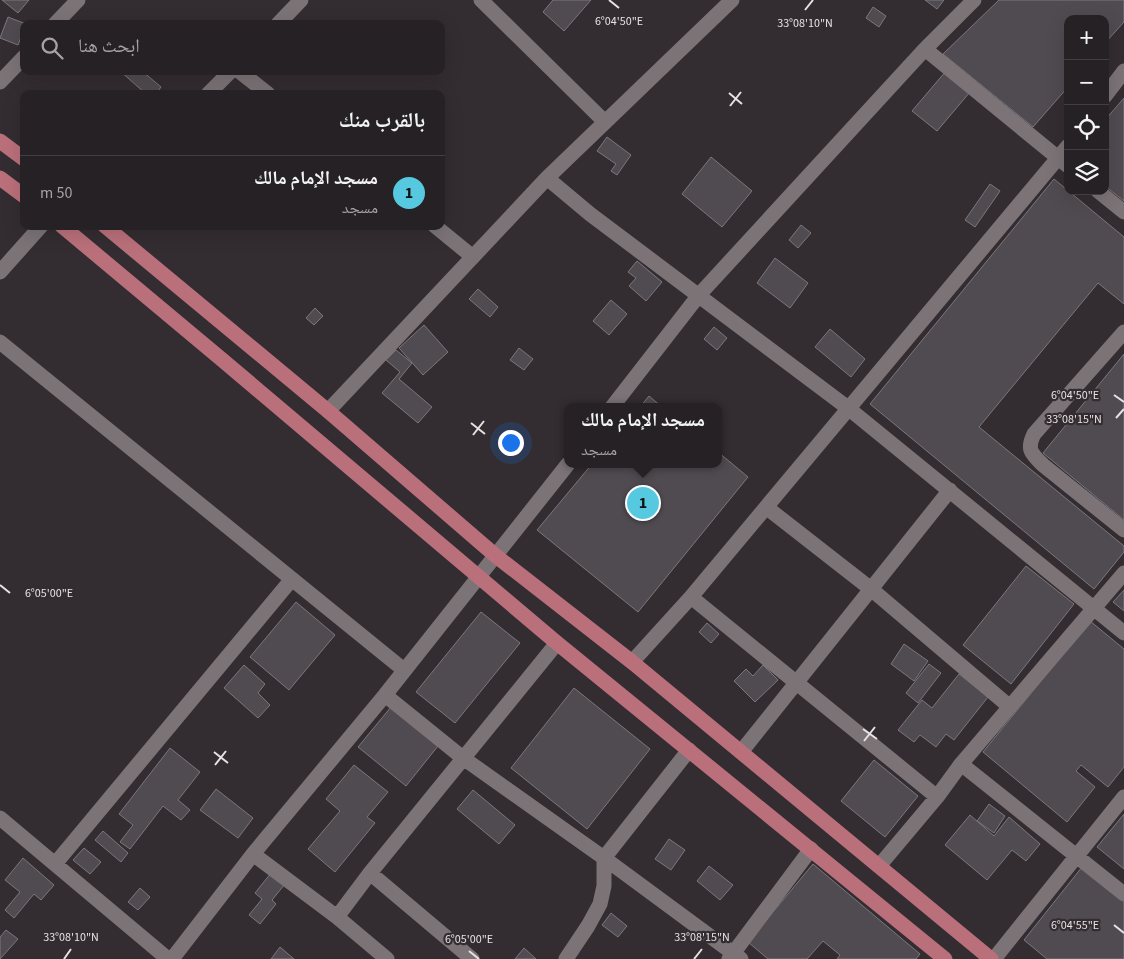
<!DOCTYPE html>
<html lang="ar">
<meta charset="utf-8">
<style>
body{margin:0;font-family:"Source Sans 3","Noto Naskh Arabic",sans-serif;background:#2e292c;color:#f1f3f6;direction:rtl}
.controls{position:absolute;right:15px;top:15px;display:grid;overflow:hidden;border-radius:10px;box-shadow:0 5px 20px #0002}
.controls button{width:45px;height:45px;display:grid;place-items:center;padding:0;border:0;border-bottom:1px solid #423e41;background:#262124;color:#f1f3f6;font:25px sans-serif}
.you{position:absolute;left:510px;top:442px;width:18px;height:18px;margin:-12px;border:4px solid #fff;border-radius:50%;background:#1a73e8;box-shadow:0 0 0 8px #1a73e833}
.badge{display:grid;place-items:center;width:32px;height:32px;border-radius:50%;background:#56c9e1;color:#111;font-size:16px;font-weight:700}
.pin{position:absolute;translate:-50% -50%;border:2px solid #fff;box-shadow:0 1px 5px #0006}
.popup{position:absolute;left:564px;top:403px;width:158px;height:65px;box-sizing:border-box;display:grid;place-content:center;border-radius:10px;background:#262124;filter:drop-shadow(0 1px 4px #0005);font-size:16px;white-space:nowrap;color:#a4a3a6}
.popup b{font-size:19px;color:#f1f3f6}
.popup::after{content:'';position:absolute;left:50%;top:100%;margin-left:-10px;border:10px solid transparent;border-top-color:#262124}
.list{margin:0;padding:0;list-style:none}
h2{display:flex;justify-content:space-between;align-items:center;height:65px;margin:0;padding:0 20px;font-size:21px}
h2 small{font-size:16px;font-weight:400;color:#a4a3a6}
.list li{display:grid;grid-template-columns:32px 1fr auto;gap:15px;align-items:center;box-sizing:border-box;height:75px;padding:0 20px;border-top:1px solid #423e41}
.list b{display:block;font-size:19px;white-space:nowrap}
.list p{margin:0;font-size:16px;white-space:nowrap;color:#a4a3a6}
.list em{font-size:16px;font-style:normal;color:#a4a3a6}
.icon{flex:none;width:28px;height:28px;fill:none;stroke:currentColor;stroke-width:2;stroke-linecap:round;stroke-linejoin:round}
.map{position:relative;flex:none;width:1124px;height:959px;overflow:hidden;direction:ltr}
.search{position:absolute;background:#262124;box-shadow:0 5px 20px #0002;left:20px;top:20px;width:425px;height:55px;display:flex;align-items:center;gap:12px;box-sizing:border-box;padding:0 18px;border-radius:10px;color:#a4a3a6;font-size:19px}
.panel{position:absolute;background:#262124;box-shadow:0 5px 20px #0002;left:20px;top:90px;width:425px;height:140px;border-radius:10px;direction:rtl}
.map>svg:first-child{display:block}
</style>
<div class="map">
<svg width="1124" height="959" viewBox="0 0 1124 959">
<rect width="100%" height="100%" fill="#332c30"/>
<path fill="#504b51" stroke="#7c777e" d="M2,0H29L18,13Z
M553,0H591L564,31L543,12Z
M925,0H944L937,9Z
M999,0H1124V22L1105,43V19H1068V87L1033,127L943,54Z
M873,7L886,16L879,27L866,18Z
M8,17L26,24H24V29L18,45L0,38Z
M120,71H142L161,87L156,94H146Z
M946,71L970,92L937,131L912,111Z
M1124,98V201L1105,186V120Z
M607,137L631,155L617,175L611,171L616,164L597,151Z
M711,157L752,191L722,227L682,194Z
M1054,179L1124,237V304L1098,283L979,427L1124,546V552L1094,589L870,404Z
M990,184L1000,191L975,227L965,220Z
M801,225L811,233L798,248L789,240Z
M775,258L808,283L790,308L757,283Z
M637,261L662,282L646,301L629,286L636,278L628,272Z
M478,289L498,307L490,317L469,299Z
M611,300L627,314L609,335L593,321Z
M315,308L323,316L314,325L306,318Z
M424,325L448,352L423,375L399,348Z
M714,327L727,338L717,350L704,339Z
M830,329L865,359L851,377L815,347Z
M519,348L533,359L524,370L510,360Z
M396,350L412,363L399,379L432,407L418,423L382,393L400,372L386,360Z
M1124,354V520L1043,453Z
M649,396L662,407H640Z
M718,452L748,477L638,612L537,530L592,464H718Z
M1026,566L1074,604L1011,684L963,645Z
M1124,590V611L1113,602Z
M296,602L335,635L289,690L250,657Z
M481,612L520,643L455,723L416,692Z
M1090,621L1124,649V767L1108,787L1081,765L1076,771L1095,787L1067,822L983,752Z
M707,623L719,634L711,643L699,632Z
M904,644L928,661L914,681L891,664Z
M929,664L941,673L918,703L906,693Z
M244,665L265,684L258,693L270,705L258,718L224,688Z
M763,665L778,680L755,702L734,681L746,669L753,676Z
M959,674L988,697L954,740L946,734L936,747L920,735L914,742L898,730L922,700L932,708Z
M574,688L650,749L587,829L511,768Z
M391,707L438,746L406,786L358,747Z
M170,748L200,772L178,800L190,810L181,820L163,806L130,849L120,842L133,825L119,814Z
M874,760L918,796L885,837L841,801Z
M354,765L388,792L367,817L375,823L335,872L308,849L340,811L326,799Z
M216,789L253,818L238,838L200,810Z
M473,790L515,825L499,844L457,809Z
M989,804L1005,816L994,833L977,821Z
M1124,814V869L1097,847Z
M970,815L994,836L1009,817L1040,844L1026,861L1012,850L987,880L945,845Z
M103,831L128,853L121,862L95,840Z
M669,839L685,850L671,870L655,859Z
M84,848L101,862L90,874L73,860Z
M23,858L54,885L41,900L34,894L14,918L5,910L20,892L5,880Z
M813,864L920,954L916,959H837L840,955L823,941L807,959H768L748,942Z
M709,866L733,885L720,900L697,881Z
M1082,867L1124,901V959H1047L1024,940Z
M271,873L285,884L272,900L276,904L260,924L249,915L262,899L255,893Z
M140,888L150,897L138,910L128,902Z
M611,913L627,926L618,937L602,925Z
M6,930L18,939L0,959V937Z
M280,947L294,959H271Z
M524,948L536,959H515Z"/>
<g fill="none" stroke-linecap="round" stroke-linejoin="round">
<path stroke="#7b7376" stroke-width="15" d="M481,0L605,122
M55,24L78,0
M278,24L301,0
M925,49L1068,166
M239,71L268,94
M0,82L24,57
M208,94L231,71
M1105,96L1124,71
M547,178L590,214L848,408L1124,633
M1098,191L1124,212
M435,226L473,257
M0,272L41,226
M1124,332L1034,434C1026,450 1032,454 1043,465L1124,530
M0,342L404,670
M612,407L699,295L925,49L974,0
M328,411L547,178L732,0
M766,507L871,589L1010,707
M691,597L937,797
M632,662L691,597L1068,146
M385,695L463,758L604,858L741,959
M741,752L950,490
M961,764L1124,894
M0,818L168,959
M253,854L337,917L387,959
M55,864L292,579
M879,866L937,797L961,764L1124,573
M370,873L472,959
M337,917L370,873L557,643
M172,959L253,854L385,695L568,464
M566,959L588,926L600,904L604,886V858L689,750
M729,959L811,849
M994,959L1124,797"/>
<path stroke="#ba707b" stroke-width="15" d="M0,141L24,159
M0,178L24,196
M62,226L220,358L557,643L945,959
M105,226L328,411L496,556L632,662L991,959"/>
</g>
<path fill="none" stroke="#e7e2e4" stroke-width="2" d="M609,0L619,8M805,10L813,0M729,93L742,104M730,106L741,92M1114,395L1124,402M1116,418L1124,409M471,423L485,434M473,435L484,421M0,585L10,593M863,729L877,739M864,741L875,727M214,752L228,763M215,765L226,751M1114,925L1124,933M469,951L479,959M64,959L71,949M694,959L702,949"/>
<g font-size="12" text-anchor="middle" fill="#e7e2e4" stroke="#332c30" stroke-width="4.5" stroke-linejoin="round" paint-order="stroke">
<text x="619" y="25">6°04'50"E</text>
<text x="805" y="27">33°08'10"N</text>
<text x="1075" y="399">6°04'50"E</text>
<text x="1074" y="423">33°08'15"N</text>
<text x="49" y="597">6°05'00"E</text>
<text x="1075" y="929">6°04'55"E</text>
<text x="71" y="941">33°08'10"N</text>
<text x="702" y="941">33°08'15"N</text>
<text x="469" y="943">6°05'00"E</text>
</g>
</svg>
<div class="controls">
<button>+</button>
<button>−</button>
<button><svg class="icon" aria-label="locate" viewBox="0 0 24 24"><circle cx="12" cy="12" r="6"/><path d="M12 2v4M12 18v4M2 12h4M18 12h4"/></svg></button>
<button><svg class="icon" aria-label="layers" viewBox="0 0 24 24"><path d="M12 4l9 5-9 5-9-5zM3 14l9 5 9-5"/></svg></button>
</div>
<div class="you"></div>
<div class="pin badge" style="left:643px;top:503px">1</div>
<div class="popup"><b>مسجد الإمام مالك</b>مسجد</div>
<div class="search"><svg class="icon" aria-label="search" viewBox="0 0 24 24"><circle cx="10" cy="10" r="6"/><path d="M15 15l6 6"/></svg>ابحث هنا</div>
<section class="panel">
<h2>بالقرب منك<small></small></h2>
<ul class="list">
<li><span class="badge">1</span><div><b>مسجد الإمام مالك</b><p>مسجد</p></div><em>50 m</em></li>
</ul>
</section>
</div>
